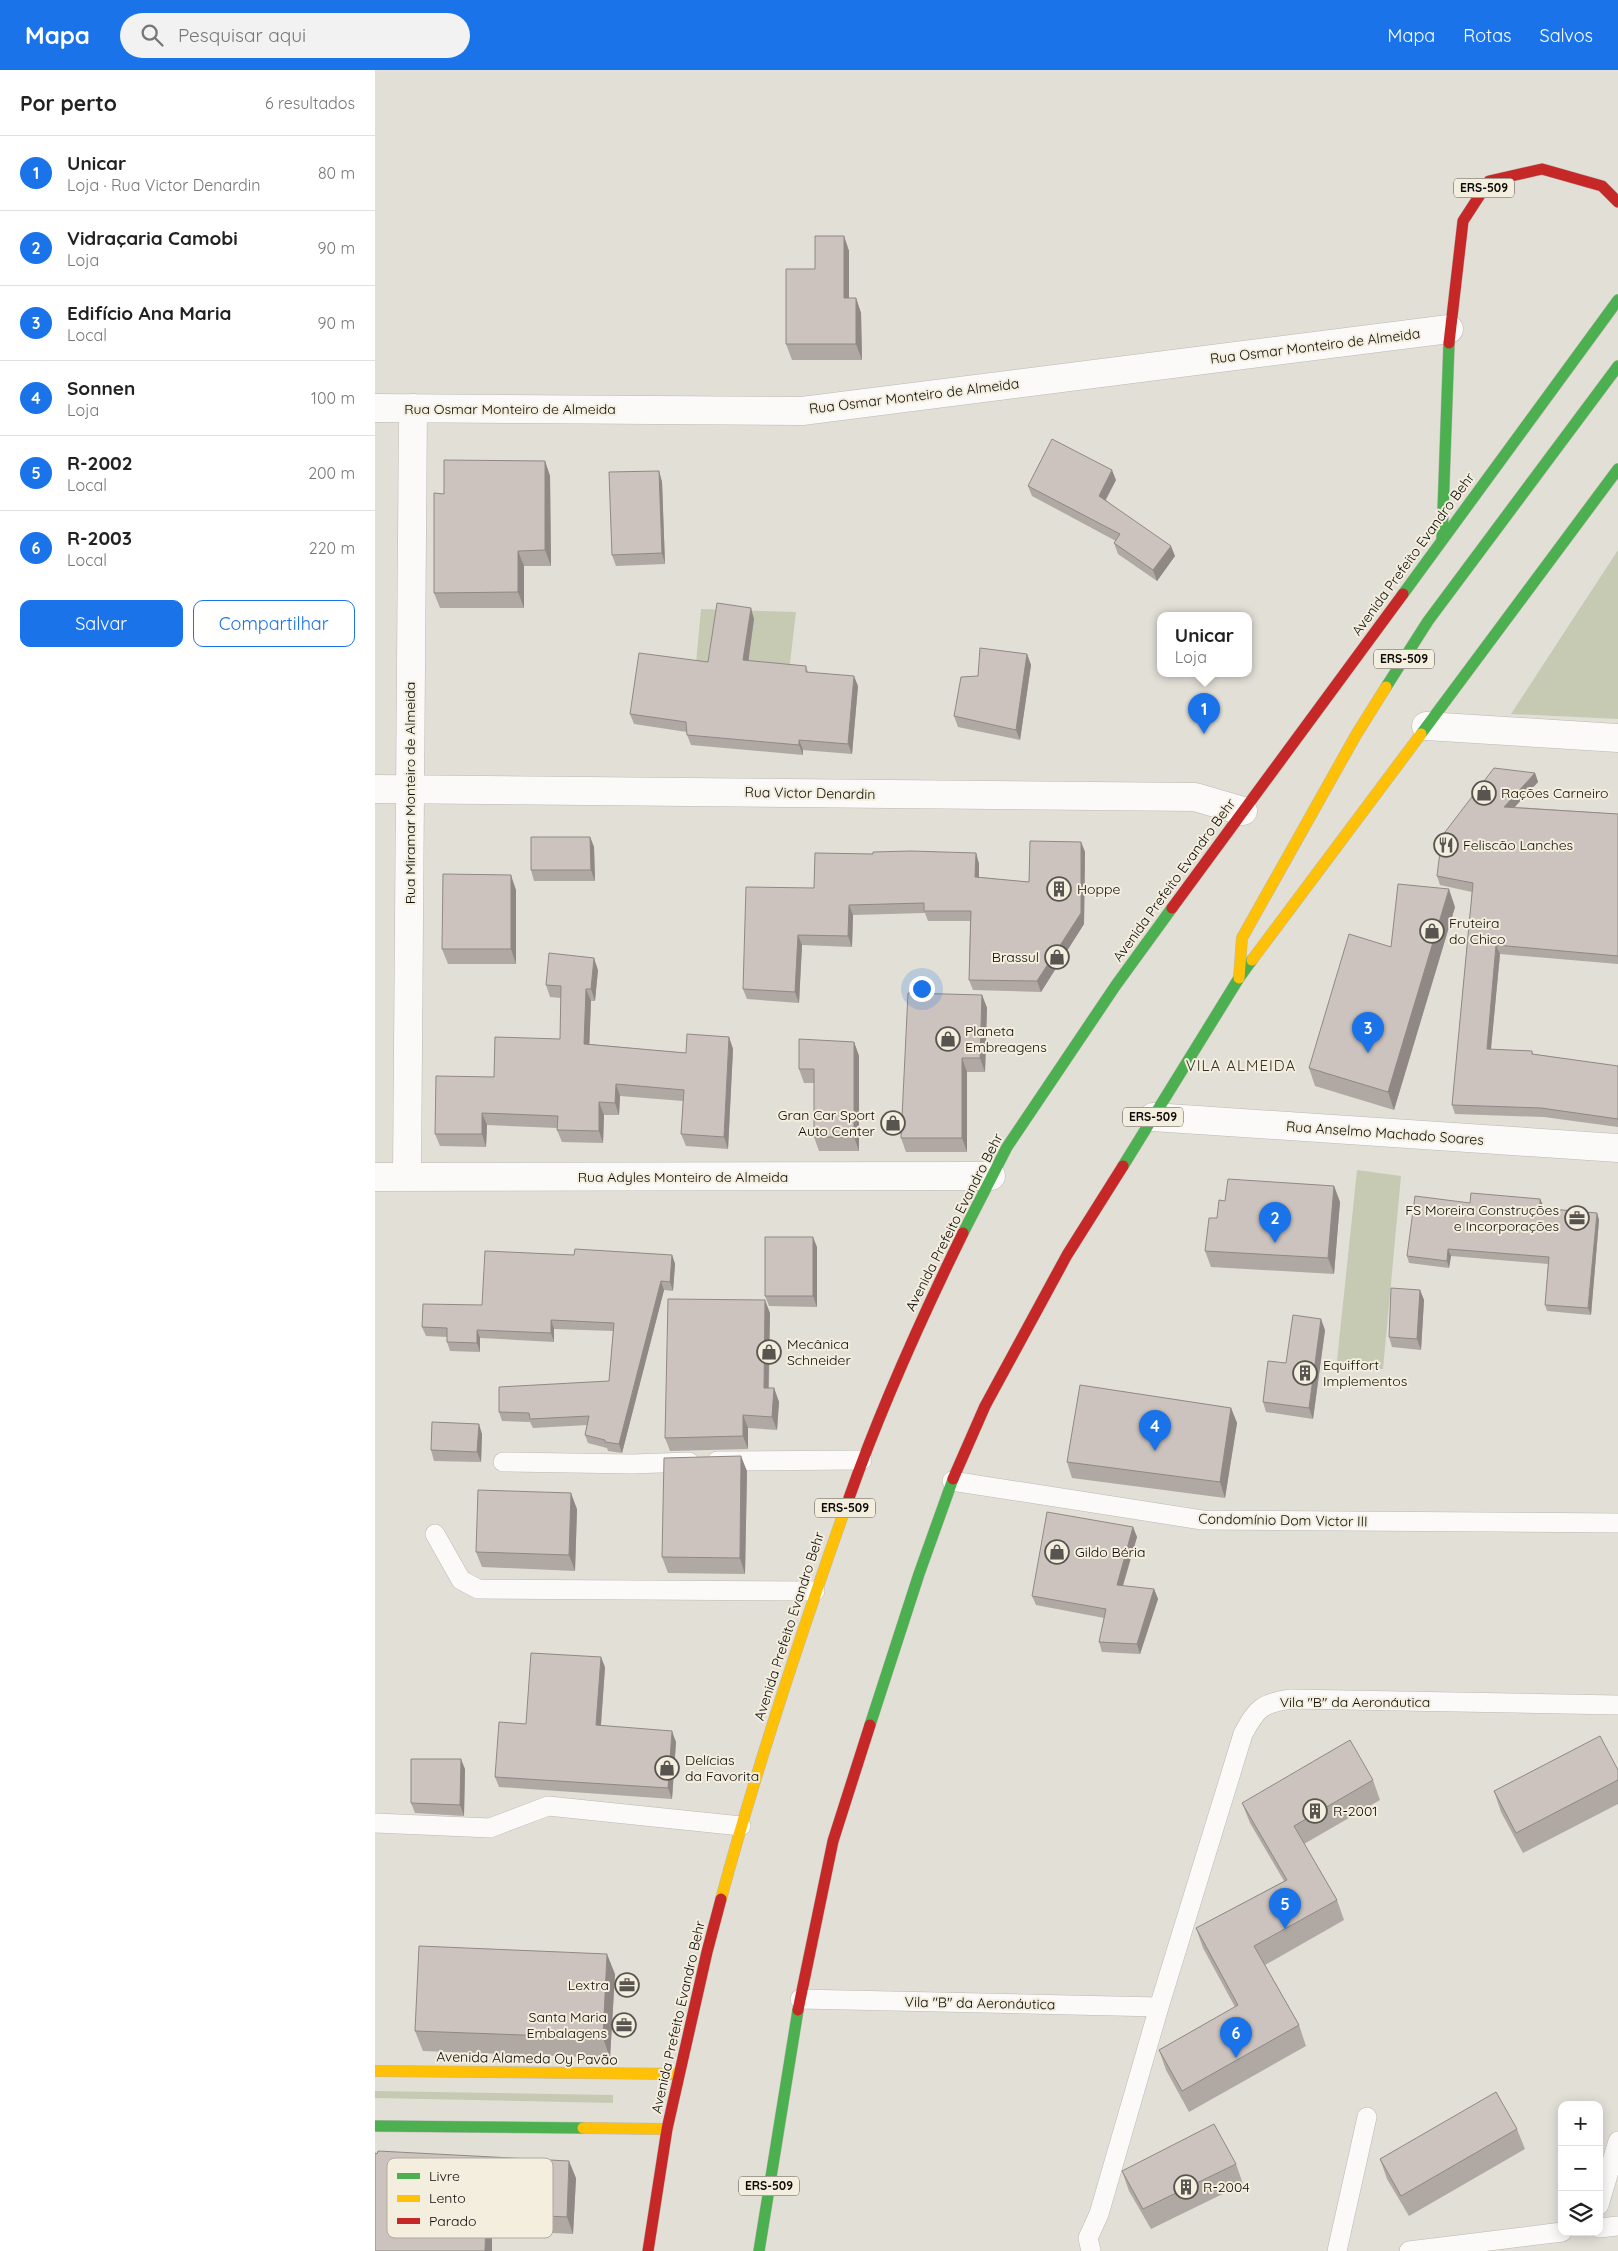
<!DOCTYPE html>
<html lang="pt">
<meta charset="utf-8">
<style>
body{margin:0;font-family:Quicksand,sans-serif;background:#f2f2f2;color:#222}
.controls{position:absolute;right:15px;bottom:15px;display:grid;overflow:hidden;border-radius:10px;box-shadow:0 2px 12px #0003}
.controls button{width:45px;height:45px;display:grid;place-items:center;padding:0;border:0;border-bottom:1px solid #e0e0e0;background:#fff;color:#222;font:25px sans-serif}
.you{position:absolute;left:546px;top:918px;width:18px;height:18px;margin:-12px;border:4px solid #fff;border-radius:50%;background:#1a73e8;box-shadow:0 0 0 8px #1a73e833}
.badge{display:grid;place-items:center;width:32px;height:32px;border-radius:50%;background:#1a73e8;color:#fff;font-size:16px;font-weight:700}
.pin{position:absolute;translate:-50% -41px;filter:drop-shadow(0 1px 2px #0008)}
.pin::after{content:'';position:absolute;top:26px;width:18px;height:15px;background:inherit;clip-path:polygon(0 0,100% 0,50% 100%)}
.popup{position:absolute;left:782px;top:542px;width:95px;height:65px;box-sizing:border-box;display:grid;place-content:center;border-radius:10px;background:#fff;filter:drop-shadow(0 1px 4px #0005);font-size:16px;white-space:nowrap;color:#767676}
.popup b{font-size:19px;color:#222}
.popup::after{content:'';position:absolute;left:50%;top:100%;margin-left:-10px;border:10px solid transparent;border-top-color:#fff}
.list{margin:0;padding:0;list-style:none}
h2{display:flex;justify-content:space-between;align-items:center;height:65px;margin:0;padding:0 20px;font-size:21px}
h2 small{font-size:16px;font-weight:400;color:#767676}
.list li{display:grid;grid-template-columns:32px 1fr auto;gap:15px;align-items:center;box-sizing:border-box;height:75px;padding:0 20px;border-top:1px solid #e0e0e0}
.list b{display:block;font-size:19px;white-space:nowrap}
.list p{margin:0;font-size:16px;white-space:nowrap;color:#767676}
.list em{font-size:16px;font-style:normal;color:#767676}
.actions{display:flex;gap:10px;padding:15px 20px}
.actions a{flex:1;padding:11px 0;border:1px solid #1a73e8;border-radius:10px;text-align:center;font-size:18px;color:#1a73e8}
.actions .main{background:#1a73e8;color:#fff}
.icon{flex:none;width:28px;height:28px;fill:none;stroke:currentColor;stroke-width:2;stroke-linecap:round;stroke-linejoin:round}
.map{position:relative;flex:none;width:1243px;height:2181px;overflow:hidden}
header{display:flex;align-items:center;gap:30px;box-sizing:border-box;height:70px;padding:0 25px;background:#1a73e8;color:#fff}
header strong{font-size:24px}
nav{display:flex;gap:28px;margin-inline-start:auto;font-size:18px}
.search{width:350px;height:45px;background:#f2f2f2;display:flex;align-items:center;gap:12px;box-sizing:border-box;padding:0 18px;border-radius:28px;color:#767676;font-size:19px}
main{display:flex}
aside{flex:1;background:#fff}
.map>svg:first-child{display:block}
</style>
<header>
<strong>Mapa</strong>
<div class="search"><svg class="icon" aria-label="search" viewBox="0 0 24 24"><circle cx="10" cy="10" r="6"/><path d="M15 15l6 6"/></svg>Pesquisar aqui</div>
<nav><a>Mapa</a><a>Rotas</a><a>Salvos</a></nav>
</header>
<main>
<aside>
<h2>Por perto<small>6 resultados</small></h2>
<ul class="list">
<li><span class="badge">1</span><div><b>Unicar</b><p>Loja · Rua Victor Denardin</p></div><em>80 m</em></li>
<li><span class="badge">2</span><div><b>Vidraçaria Camobi</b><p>Loja</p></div><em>90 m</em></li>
<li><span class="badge">3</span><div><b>Edifício Ana Maria</b><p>Local</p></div><em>90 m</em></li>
<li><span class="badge">4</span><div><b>Sonnen</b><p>Loja</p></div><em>100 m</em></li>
<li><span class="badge">5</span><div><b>R-2002</b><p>Local</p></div><em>200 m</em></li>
<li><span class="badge">6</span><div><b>R-2003</b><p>Local</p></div><em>220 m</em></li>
</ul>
<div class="actions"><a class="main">Salvar</a><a>Compartilhar</a></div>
</aside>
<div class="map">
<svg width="1243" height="2181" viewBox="0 0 1243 2181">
<rect width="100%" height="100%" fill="#e2dfd7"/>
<path fill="#c6cab3" d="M1243,480V649L1136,644Z
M326,539L421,542L407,662L315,657Z
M982,1100L1026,1106L1008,1299L961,1300Z
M0,2021L238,2025V2033L0,2028Z"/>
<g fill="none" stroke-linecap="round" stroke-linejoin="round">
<g stroke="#bbb8b2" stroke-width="20">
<path id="lane" d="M342,1391L487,1390
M128,1392L257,1394L314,1392
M577,1411L827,1450L1243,1453
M60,1464L86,1510L103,1519L440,1521
M0,1753L115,1758L173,1736L366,1756
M425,1929L784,1937
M1224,2135L1243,2071
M1224,2158L1243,2156
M716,2181L713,2168L724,2144L784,1937L868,1664C882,1638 887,1633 916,1629L1243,1635
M962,2181L992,2047
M1034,2181L1187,2162"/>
</g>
<g stroke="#bbb8b2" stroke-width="29">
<path id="street" d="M0,338L427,341L1074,259
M1051,656L1243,668
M0,719L820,727L868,741
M778,1047L1243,1078
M0,1107L616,1106
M32,1107L38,338"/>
</g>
<g stroke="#bbb8b2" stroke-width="12">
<path id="fast" d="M1067,469L1074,273
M1028,524L1243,230
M1011,617L1053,551L1243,296
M1046,664L1243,399
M748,1096L864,908L877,890
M588,1163L632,1077L741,915L797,838
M495,1655L544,1504L578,1409
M0,2056L208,2058
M384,2181L423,1940"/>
</g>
<g stroke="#bbb8b2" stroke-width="12">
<path id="slow" d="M877,890L1046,664
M864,908L867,868L981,665L1011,617
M346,1829C383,1693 427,1560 474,1428
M0,2001L304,2004
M208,2058L292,2059"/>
</g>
<g stroke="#bbb8b2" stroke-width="12">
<path id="jam" d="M1074,273L1088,151L1114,111L1167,99L1227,116L1243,132
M797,838L1028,524
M578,1409L610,1336L692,1185L748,1096
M474,1428C506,1337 546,1249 588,1163
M423,1940L458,1771L495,1655
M273,2181L292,2059L332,1882L346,1829"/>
</g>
<use href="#lane" stroke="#fbfaf9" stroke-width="19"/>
<use href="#street" stroke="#fbfaf9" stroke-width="28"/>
<use href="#fast" stroke="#4caf50" stroke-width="11"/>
<use href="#slow" stroke="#ffc107" stroke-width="11"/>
<use href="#jam" stroke="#c62828" stroke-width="11"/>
</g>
<path fill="#afa8a3" d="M469,166L474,181V228H481L486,243L487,290H417L411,274L440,199Z
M170,391L175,406L176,496H149V538H65L59,523L69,424Z
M284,401L287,412L290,494L241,496L237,485Z
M741,410L731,430L800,486L782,511L743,484L739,473L741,471L657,426L653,416Z
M379,549L373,591L431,596L433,602L483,616L477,684L428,680V685L316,675L312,665V662L259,654L255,644L333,592Z
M652,584L656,595L645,670L583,657L579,646L603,606Z
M1160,703L1163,712L1140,737L1243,744V894L1125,884L1116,979L1157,981L1158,984L1243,996V1057L1169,1047L1080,1044L1077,1035L1097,822L1065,815L1062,806Z
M215,767L219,777L220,811H159L156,800Z
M706,772L710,782L709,854L666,922L598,920L594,910L595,851H553L550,843L478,845L477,877L427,875L424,933L372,929L368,919L498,784L601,783L604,794V807L654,812Z
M141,820V894H73L67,879Z
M1080,837L1019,1040L940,1016L934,998Z
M223,900L220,931H216L214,974L311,983L354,967L358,979L353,1079L311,1076L306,1064L308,1031L245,1026L244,1045H229L228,1073L187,1072L182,1060V1058L112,1055L111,1077L65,1076L60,1064L119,1007L185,969L186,928L175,927L171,915Z
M607,925L612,938L610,1002H592V1082H531L526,1068Z
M479,972L484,986V1081H444L439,1067V1013H429L424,999Z
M959,1116L965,1132L959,1204L836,1197L830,1181L842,1148L850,1131Z
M1165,1129L1168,1135L1167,1138L1222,1143L1224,1150L1216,1245L1172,1241L1170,1235L1173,1194L1076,1186L1074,1198L1034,1193L1032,1186L1095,1133Z
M442,1177V1237L394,1236L390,1226Z
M199,1185H297L300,1194L298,1221L289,1220L247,1383L233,1381L232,1378L213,1373L210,1365L212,1355L158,1358L155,1352L127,1351L124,1342L234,1311L238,1261L179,1259V1272L105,1268V1282L75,1281L72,1272V1267L51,1266L47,1257L107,1235Z
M1045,1220L1049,1230L1046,1280L1017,1277L1014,1267Z
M395,1243L394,1318H399L404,1332L402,1360L373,1358V1379L295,1381L290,1368Z
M950,1260L938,1349L891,1342L888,1332Z
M856,1338L862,1353L850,1428L697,1408L692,1392Z
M107,1364L106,1392L59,1391L56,1380Z
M372,1401L370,1504L293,1503L287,1487Z
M202,1439L200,1501L107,1497L101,1482Z
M758,1457L762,1467L748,1516L779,1519L783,1529L765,1584L727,1582L724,1572L729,1548L661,1535L657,1526Z
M230,1597L226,1656L301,1672L297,1729L124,1717L120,1707L151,1654Z
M90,1699L89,1746L40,1743L36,1733Z
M1243,1700V1734L1148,1783L1126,1742L1119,1721Z
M998,1710L1005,1730L929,1774L962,1830L969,1850L890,1895L924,1955L931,1976L814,2042L791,2000L784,1980L860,1937L828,1878L821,1858L909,1811L875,1753L867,1733Z
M240,1904L235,1988L48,1981L40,1961Z
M1142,2059L1150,2079L1034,2146L1012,2109L1005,2089Z
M861,2094L868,2114L776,2159L754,2121L747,2101Z
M201,2108L198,2164L117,2160V2181H0Z"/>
<path fill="#8f8885" d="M469,166L474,181V244L469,228Z
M481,228L486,243L487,290L481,274Z
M170,391L175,406L176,496L170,480Z
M737,400L741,410L727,436L724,426Z
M284,401L287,412L290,494L287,483Z
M796,476L800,486L782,511L778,500Z
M143,481L149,496V538L143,522Z
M376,538L379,549L372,601L368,590Z
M652,584L656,595L645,670L641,660Z
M479,606L483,616L477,684L473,674Z
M424,670L428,680V685L424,675Z
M1160,703L1163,712L1132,745L1129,737Z
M215,767L219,777L220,811L216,800Z
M706,772L710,782L709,854L666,922L662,911Z
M601,783L604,794V817L600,807Z
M136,805L141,820V894L136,879Z
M1074,819L1080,837L1019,1040L1013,1022Z
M474,835L478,845L477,877L473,866Z
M423,865L427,875L424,933L420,922Z
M1121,875L1125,884L1115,988L1112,979Z
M219,888L223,900L220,931L216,919Z
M211,919L216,931L214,986L209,974Z
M607,925L612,938L610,1002L605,988Z
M354,967L358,979L353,1079L349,1067Z
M479,972L484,986V1081L479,1067Z
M587,988L592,1002V1082L587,1068Z
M241,1014L245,1026L244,1045L240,1033Z
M224,1032L229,1045L228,1073L224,1061Z
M107,1043L112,1055L111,1077L107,1064Z
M959,1116L965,1132L959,1204L953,1188Z
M1165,1129L1168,1135L1167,1145L1165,1138Z
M1222,1143L1224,1150L1216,1245L1213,1238Z
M438,1167L442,1177V1237L438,1226Z
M1073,1179L1076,1186L1074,1198L1072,1191Z
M297,1185L300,1194L298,1221L295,1212Z
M286,1211L289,1220L247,1383L244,1374Z
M1045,1220L1049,1230L1046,1280L1042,1269Z
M390,1230L395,1243L393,1331L389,1318Z
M946,1249L950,1260L938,1349L934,1338Z
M176,1250L179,1259V1272L176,1263Z
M102,1260L105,1268V1282L102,1273Z
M399,1318L404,1332L402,1360L397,1347Z
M856,1338L862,1353L850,1428L845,1412Z
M368,1345L373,1358V1379L368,1366Z
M104,1354L107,1364L106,1392L102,1382Z
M366,1386L372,1401L370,1504L365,1488Z
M196,1423L202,1439L200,1501L194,1485Z
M758,1457L762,1467L745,1525L742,1515Z
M779,1519L783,1529L765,1584L762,1574Z
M226,1587L230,1597L225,1666L221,1655Z
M297,1661L301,1672L297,1729L293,1718Z
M86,1689L90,1699L89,1746L85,1735Z
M232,1884L240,1904L235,1988L228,1968Z
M194,2091L201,2108L198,2164L192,2147Z
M111,2143L117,2160V2181H110Z"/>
<path fill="#ccc3be" stroke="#8f8885" d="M440,166H469V228H481V274H411V199H440Z
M677,369L737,400L724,426L796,476L778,500L739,473L745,464L653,416Z
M69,390L170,391V480L143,481V522L59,523V423L69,424Z
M284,401L287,483L237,485L234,402Z
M342,533L376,538L368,590L431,596V602L479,606L473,674L424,670V675L312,665L311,652L255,644L264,583L333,592Z
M605,578L652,584L641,660L579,646L586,607L603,606Z
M1119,698L1160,703L1129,737L1243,744V886L1121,875L1112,979L1157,981V984L1243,996V1049L1166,1038L1077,1035L1098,813L1062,806L1067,766Z
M156,767H215L216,800H156Z
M655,771L706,772V843L662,911L594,910L596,841H549V833L474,835L473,866L423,865L420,922L368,919L371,817L439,818L440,783L498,784V782L536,781L601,783L600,807L654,812Z
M68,804L136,805V879H67Z
M1023,814L1074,819L1013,1022L934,998L974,864L1016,877Z
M174,883L219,888L216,919H211L209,974L311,983L312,964L354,967L349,1067L306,1064L309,1020L241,1014L240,1033L224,1032V1061L182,1060L183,1046L107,1043V1064H60L61,1006L119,1007L120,967L185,969L186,916L171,915Z
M533,923L607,925L605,988H587V1068H526Z
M424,969L479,972V1067H439V999H424Z
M853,1109L959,1116L953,1188L830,1181L834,1148H842L844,1130L850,1131Z
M1096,1123L1165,1129V1138L1222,1143L1213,1238L1170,1235L1174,1187L1073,1179L1072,1191L1032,1186L1040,1126L1095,1133Z
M390,1167H438V1226H390Z
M200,1179L297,1185L295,1212L286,1211L244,1374L230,1372V1370L210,1365L214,1346L155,1349L154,1343L124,1342V1317L234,1311L239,1253L176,1250V1263L102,1260V1273L72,1272V1258L47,1257L48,1234L107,1235L110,1181L199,1185Z
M1016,1218L1045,1220L1042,1269L1014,1267Z
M293,1229L390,1230L389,1318H399L397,1347L368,1345V1366L290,1368Z
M918,1245L946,1249L934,1338L888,1332L893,1291L911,1293Z
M705,1315L856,1338L845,1412L692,1392Z
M57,1352L104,1354L102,1382L56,1380Z
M366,1386L365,1488L287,1487L289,1388Z
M103,1420L196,1423L194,1485L101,1482Z
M672,1442L758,1457L742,1515L779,1519L762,1574L724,1572L731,1539L657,1526Z
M156,1583L226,1587L221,1655L297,1661L293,1718L120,1707L124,1652L151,1654Z
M1225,1666L1243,1700V1710L1141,1763L1119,1721Z
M975,1670L998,1710L919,1756L962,1830L879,1876L924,1955L807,2021L784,1980L863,1935L821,1858L912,1810L867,1733Z
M36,1689H86L85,1735L36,1733Z
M44,1876L232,1884L228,1968L40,1961Z
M1121,2022L1142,2059L1026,2126L1005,2089Z
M839,2054L861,2094L768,2139L747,2101Z
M3,2081L194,2091L192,2147L111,2143L110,2181H0V2083L2,2084Z"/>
<defs>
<g id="shop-ring" transform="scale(1.25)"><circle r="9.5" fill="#f4eedf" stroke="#585550" stroke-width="1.5"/><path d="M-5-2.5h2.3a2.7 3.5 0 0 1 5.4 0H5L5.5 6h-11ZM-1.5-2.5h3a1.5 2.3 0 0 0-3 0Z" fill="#585550"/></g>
<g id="restaurant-ring" transform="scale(1.25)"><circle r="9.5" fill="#f4eedf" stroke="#585550" stroke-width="1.5"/><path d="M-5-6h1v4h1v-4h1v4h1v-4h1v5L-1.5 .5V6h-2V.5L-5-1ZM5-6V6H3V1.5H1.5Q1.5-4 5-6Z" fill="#585550"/></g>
<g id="building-ring" transform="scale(1.25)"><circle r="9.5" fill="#f4eedf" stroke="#585550" stroke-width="1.5"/><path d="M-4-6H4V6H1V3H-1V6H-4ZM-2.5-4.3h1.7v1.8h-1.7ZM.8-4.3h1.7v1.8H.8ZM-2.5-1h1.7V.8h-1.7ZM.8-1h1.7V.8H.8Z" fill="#585550"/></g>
<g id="office-ring" transform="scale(1.25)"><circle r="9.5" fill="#f4eedf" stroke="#585550" stroke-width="1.5"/><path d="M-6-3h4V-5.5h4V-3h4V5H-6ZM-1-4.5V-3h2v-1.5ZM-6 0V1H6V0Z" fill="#585550"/></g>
</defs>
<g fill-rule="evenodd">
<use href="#shop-ring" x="1109" y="723"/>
<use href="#restaurant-ring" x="1071" y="775"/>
<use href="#building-ring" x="684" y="819"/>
<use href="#shop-ring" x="1057" y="861"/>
<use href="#shop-ring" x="682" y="887"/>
<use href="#shop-ring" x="573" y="969"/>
<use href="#shop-ring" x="518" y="1053"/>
<use href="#office-ring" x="1202" y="1148"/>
<use href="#shop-ring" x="394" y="1282"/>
<use href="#building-ring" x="930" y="1303"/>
<use href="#shop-ring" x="682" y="1482"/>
<use href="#shop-ring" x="292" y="1698"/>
<use href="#building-ring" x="940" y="1741"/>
<use href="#office-ring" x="252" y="1915"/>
<use href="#office-ring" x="249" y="1955"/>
<use href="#building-ring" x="811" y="2117"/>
</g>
<g text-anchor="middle" stroke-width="4" stroke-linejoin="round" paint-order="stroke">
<g fill="#f4eedf" stroke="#524f48" stroke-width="1">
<rect x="1079" y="108.5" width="60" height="19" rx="4"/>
<rect x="999" y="579.5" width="60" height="19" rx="4"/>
<rect x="748" y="1037.5" width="60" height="19" rx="4"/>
<rect x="440" y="1428.5" width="60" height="19" rx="4"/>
<rect x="364" y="2106.5" width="60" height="19" rx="4"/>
</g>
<g font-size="12" font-weight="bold" fill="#0d0b07">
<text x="1109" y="122">ERS-509</text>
<text x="1029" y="593">ERS-509</text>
<text x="778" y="1051">ERS-509</text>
<text x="470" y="1442">ERS-509</text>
<text x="394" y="2120">ERS-509</text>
</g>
<g font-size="14" fill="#0d0b07" stroke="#f4eedf">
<text transform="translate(940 276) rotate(-7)" y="5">Rua Osmar Monteiro de Almeida</text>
<text transform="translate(539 326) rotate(-7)" y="5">Rua Osmar Monteiro de Almeida</text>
<text x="135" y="344">Rua Osmar Monteiro de Almeida</text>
<text transform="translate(1038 484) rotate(-54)" y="5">Avenida Prefeito Evandro Behr</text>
<text transform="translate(35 723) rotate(-90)" y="5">Rua Miramar Monteiro de Almeida</text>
<text transform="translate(435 723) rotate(1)" y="5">Rua Victor Denardin</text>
<text transform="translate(799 810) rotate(-54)" y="5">Avenida Prefeito Evandro Behr</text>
<text transform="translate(1010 1063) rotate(4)" y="5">Rua Anselmo Machado Soares</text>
<text x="308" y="1112">Rua Adyles Monteiro de Almeida</text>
<text transform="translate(579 1152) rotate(-63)" y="5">Avenida Prefeito Evandro Behr</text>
<text transform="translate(908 1450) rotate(1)" y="5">Condomínio Dom Victor III</text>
<text transform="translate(414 1556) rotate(-72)" y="5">Avenida Prefeito Evandro Behr</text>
<text x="980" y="1637">Vila "B" da Aeronáutica</text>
<text transform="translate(605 1933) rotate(1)" y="5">Vila "B" da Aeronáutica</text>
<text transform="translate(303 1947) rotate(-77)" y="5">Avenida Prefeito Evandro Behr</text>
<text transform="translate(152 1988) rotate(1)" y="5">Avenida Alameda Oy Pavão</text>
</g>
<g font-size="14" fill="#0d0b07" stroke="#f4eedf" text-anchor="start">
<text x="1126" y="728">Rações Carneiro</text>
<text x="1088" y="780">Feliscão Lanches</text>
<text x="702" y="824">Hoppe</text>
<text x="1074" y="858">Fruteira<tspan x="1074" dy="16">do Chico</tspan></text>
<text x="664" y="892" text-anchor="end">Brassul</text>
<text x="590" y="966">Planeta<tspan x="590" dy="16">Embreagens</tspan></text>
<text x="500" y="1050" text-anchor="end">Gran Car Sport<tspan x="500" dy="16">Auto Center</tspan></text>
<text x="1184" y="1145" text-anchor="end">FS Moreira Construções<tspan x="1184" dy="16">e Incorporações</tspan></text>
<text x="412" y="1279">Mecânica<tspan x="412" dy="16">Schneider</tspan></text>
<text x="948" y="1300">Equiffort<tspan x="948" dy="16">Implementos</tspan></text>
<text x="700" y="1487">Gildo Béria</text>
<text x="310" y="1695">Delícias<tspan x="310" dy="16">da Favorita</tspan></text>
<text x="958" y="1746">R-2001</text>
<text x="234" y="1920" text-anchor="end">Lextra</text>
<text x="232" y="1952" text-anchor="end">Santa Maria<tspan x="232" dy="16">Embalagens</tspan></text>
<text x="828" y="2122">R-2004</text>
</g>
<g font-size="15" letter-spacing="1" fill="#363226" stroke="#f4eedf">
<text x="866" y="1001">VILA ALMEIDA</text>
</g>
</g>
<rect x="12" y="2088" width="166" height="80" rx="8" fill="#f4eedf" stroke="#afaa9e" stroke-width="1"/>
<rect x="22" y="2103" width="23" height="6" fill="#4caf50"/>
<rect x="22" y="2125" width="23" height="7" fill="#ffc107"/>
<rect x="22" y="2148" width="23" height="6" fill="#c62828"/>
<g font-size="14" fill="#0d0b07">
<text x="54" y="2111">Livre</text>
<text x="54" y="2133">Lento</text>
<text x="54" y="2156">Parado</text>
</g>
</svg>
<div class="controls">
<button>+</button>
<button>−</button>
<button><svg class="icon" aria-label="layers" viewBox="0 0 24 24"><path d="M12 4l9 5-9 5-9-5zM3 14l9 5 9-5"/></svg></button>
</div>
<div class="you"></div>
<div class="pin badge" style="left:829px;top:664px">1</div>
<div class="popup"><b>Unicar</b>Loja</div>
<div class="pin badge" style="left:900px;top:1173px">2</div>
<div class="pin badge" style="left:993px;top:983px">3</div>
<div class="pin badge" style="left:780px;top:1381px">4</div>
<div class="pin badge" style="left:910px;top:1859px">5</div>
<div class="pin badge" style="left:861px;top:1988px">6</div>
</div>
</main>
